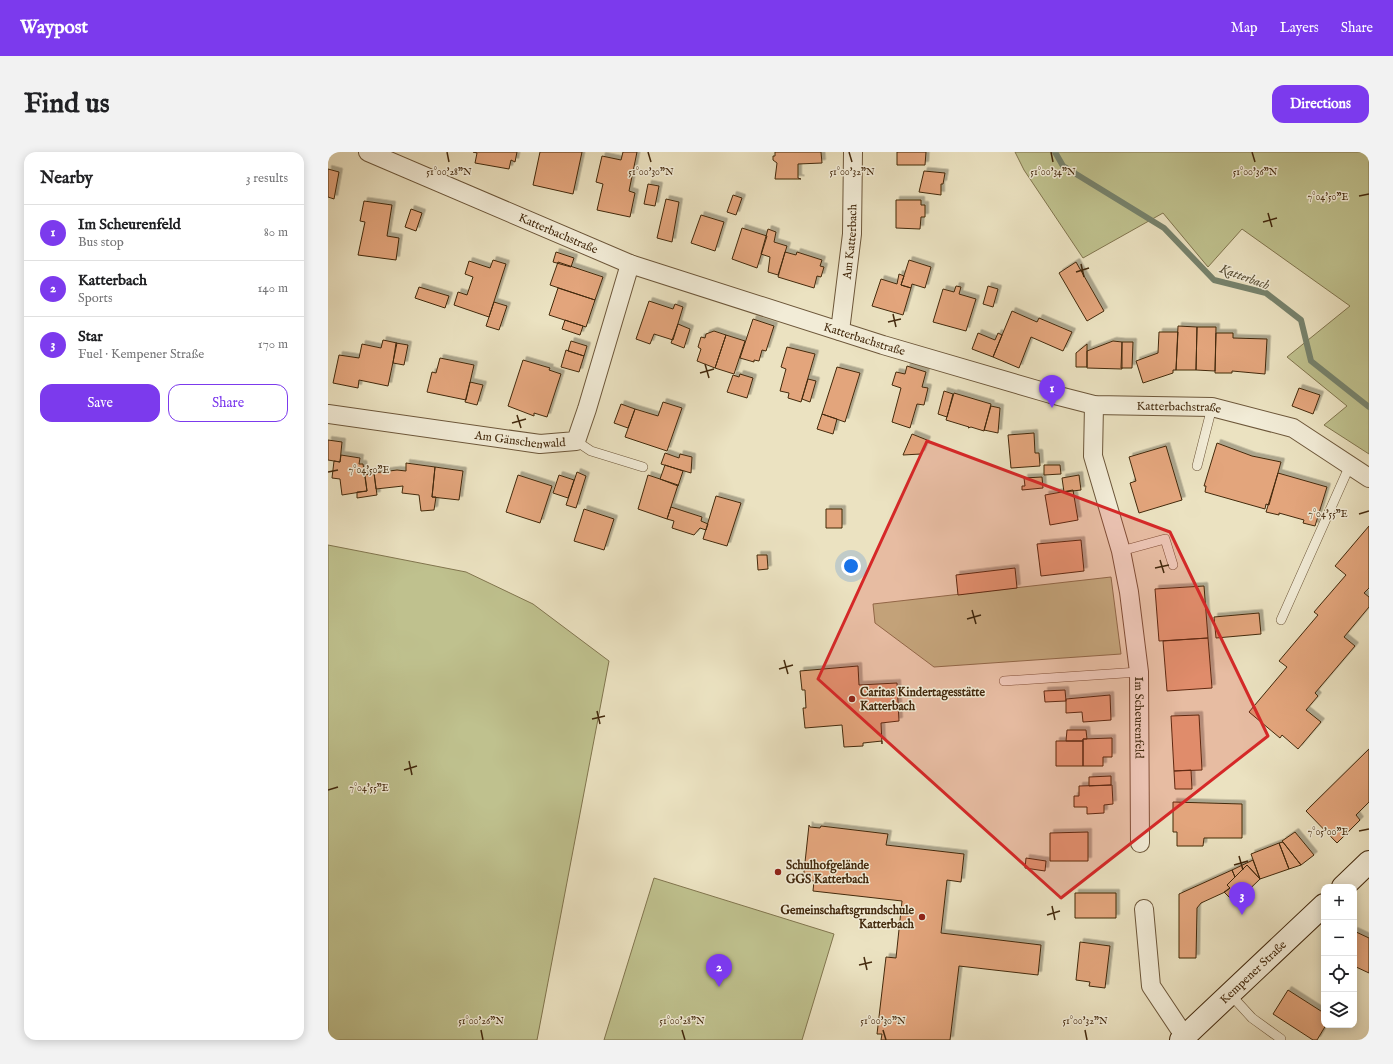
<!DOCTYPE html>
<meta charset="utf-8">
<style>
body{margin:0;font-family:"IM FELL English",serif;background:#f2f2f2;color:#202124}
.controls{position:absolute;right:12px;bottom:12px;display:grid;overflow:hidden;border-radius:8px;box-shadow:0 2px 10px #0003}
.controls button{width:36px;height:36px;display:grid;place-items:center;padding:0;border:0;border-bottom:1px solid #e0e0e0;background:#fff;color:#202124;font:20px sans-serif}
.you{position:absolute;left:523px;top:414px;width:14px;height:14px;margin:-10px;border:3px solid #fff;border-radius:50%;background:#1a73e8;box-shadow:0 0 0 6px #1a73e833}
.badge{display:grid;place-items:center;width:26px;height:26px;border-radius:50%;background:#7c3aed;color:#fff;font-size:13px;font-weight:700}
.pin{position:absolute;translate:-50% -33px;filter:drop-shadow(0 1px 2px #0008)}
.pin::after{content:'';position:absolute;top:21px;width:14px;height:12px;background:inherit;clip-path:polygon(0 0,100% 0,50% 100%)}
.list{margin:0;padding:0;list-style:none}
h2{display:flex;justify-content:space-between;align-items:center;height:52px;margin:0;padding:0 16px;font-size:17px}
h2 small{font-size:13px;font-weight:400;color:#757577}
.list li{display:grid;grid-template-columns:26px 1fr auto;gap:12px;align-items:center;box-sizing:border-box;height:56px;padding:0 16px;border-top:1px solid #e0e0e0}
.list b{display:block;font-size:15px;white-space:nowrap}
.list p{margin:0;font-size:13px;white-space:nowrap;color:#757577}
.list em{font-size:13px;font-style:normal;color:#757577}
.actions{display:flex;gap:8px;padding:12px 16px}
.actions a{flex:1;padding:9px 0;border:1px solid #7c3aed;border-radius:12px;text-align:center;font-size:14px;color:#7c3aed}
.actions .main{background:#7c3aed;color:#fff}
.icon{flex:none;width:22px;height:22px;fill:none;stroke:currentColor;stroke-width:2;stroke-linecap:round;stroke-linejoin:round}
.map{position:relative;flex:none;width:1041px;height:888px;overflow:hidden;border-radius:12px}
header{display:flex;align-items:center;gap:24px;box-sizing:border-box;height:56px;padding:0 20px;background:#7c3aed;color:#fff}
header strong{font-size:19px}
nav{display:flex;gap:22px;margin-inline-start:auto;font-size:14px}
.intro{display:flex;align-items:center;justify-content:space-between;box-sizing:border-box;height:96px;padding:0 24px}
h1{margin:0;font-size:28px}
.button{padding:10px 18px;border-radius:12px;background:#7c3aed;color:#fff;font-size:14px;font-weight:700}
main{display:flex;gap:24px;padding:0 24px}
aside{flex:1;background:#fff;border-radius:12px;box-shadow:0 2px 10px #0003}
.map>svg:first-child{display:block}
</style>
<header>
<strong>Waypost</strong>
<nav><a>Map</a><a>Layers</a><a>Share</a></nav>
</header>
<div class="intro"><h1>Find us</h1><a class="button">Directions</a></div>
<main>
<aside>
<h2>Nearby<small>3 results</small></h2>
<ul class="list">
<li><span class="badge">1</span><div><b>Im Scheurenfeld</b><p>Bus stop</p></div><em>80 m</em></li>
<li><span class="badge">2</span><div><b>Katterbach</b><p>Sports</p></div><em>140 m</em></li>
<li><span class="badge">3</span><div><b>Star</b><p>Fuel · Kempener Straße</p></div><em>170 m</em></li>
</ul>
<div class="actions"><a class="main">Save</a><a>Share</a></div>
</aside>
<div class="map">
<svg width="1041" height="888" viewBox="0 0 1041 888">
<defs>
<filter id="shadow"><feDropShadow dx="3.5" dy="-3.5" stdDeviation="0" flood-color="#0004"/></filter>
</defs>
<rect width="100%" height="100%" fill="#ebe2c1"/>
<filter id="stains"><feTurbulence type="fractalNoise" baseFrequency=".005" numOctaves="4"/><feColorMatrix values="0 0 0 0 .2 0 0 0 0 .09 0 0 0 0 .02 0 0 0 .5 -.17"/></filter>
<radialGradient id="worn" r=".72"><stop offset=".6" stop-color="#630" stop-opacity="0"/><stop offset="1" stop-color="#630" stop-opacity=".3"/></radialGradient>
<path fill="#bfc18e" stroke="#81754e" d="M687,0H1041V302L996,273L1019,254L959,205L1022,154L914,77L880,115L835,61L755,106L696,18Z
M0,393L138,420L205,452L281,509L209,888H0Z
M783,425L793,502L606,515L547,471L545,452Z
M326,726L506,782L474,888H276Z"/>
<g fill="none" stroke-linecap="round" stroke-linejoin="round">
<path stroke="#77836d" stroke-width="6" d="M727,0L735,14L836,76L886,128L938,141L973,168L983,209L1041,255"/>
</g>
<path fill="#e3a57b" stroke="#43290d" filter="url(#shadow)" d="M145,0H189L187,10L183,8L181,17L147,11L149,1Z
M212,0H254L245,42L205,33Z
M295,0H309L301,39L307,41L302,65L269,58L275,32L268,30L274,4L293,8Z
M447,0H493L494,11L470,12V26L473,27H447L449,11L445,8V4H447Z
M569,0H598L597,13H569Z
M0,17L11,20L6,47L0,45Z
M596,19L617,21L615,32H613V43L591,40Z
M320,32L331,34L327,54L316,52Z
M405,43L414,46L408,63L399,60Z
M338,47L351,50L344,90L329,86Z
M568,48H593V53H597V65H593L592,77L568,76Z
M36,49L64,53L59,84L71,86L68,108L30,103L37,70L32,69Z
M83,57L94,61L88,79L77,75Z
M373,63L396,70L387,99L363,91Z
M414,76L439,84L429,116L404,107Z
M440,77L448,80L446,90L459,94L450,123L440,120L442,105L433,102Z
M228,100L246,106L243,115L225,110Z
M457,100L468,103L469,100L494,108L492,114L496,115L493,125L489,124L486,136L450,125Z
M165,108L178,112L161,165L126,153L130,140L139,143L145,125L137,122L141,109L162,116Z
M581,108L603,115L597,136L584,132L583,136L573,133Z
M230,110L275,125L267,148L222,133Z
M748,110L776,159L759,169L731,121Z
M571,122L576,124L573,133L583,136L575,163L544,154L553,127L569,132Z
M628,134L633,135L631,142L648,147L638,179L605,170L615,137L626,140Z
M660,134L670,137L665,155L655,152Z
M91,135L121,144L117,156L87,146Z
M230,136L267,148L258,175L221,163Z
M321,149L345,157L347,152L355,155L345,188L326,182L322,192L308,187Z
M166,150L179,154L171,178L158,174Z
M684,159L709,170L711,166L744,180L735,199L703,185L691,216L665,205Z
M425,167L446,174L438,199L434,198L431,209L426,208V210L412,206Z
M237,168L255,174L252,183L234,177Z
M350,172L362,177L356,196L343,191Z
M850,174L869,175L868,218H848Z
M869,175H888L887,219L868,218Z
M386,179L398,183L387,216L369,209L373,197L370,195L373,185L377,186L378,182Z
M831,180H850L848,218H845V221L815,231L808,209L830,201Z
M650,181L667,188L670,181L674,183L665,205L644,197Z
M888,181H905V186L939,187L937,222L904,219V221H887Z
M398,183L417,189L406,222L387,216Z
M55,188L69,191L60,234L31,228L30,236L5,231L11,203L31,206L34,192L53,196Z
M243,189L259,194L256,204L240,199Z
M785,189L794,190V217L759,216V199Z
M794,190H805L804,216H793Z
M68,191L80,193L76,213L65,211Z
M759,192V215H748V201Z
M459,195L487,202L473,250L460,246L461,241L452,239L458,217L453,215Z
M238,198L256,204L251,220L233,215Z
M112,206L146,213L138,248L99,240L104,220L108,221Z
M195,208L222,216L221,218L233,222L219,265L206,261V264L180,254Z
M579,214L598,220L594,235L600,236L596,253L589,252L582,276L564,270L573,236L564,233L568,220L577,222Z
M509,215L532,221L517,270L494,262Z
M412,222L425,226L419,246L399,240L405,223L411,225Z
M480,227L488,229L482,250L474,247Z
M142,230L155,233L149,253L137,250Z
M971,236L992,243L985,262L964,254Z
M616,239L625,242L619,265L610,262Z
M626,241L663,252L656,279L643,275L640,276L641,275L618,268Z
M335,250L354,256L339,299L297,285L307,257L330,264Z
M293,252L307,257L300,276L286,271Z
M663,254L672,256L670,281L656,278Z
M494,262L509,267L505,282L489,277Z
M706,281L707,301H711L712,314L683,316L680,283Z
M584,282L599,288L593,302L575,303Z
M0,288L14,290L12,310L0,308Z
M889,291L924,304L953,310L941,353L938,352L937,357L877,340L878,334H876Z
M838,294L854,348L811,361L802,331L808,329L801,305Z
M337,301L351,306L352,302L364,305L363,321L333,312Z
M13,303L32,306L31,312H35L39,339L14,343L12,327L4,326L6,309L12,310Z
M78,311L107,315L104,345H108L106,358L93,359L91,343L74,341L75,334L48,337L46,321L69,318L78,319Z
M337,313L355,319L350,334L332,327Z
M716,313H732L733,322L716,323Z
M107,315L135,319L131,348L104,345Z
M249,320L258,324L248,356L238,353Z
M46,321L49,343L29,346V340L39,339L37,323Z
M950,321L999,335L987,374L975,371L976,368L951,361V363L938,360Z
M190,323L224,334L212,371L178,360Z
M231,323L246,328L240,346L225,341Z
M320,323L350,333L339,367L310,357Z
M751,323L753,338L736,340L734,326Z
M714,325L715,336L694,338V334H697L696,326Z
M745,338L750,368L722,373L717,343Z
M388,344L413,351L399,394L375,387Z
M343,355L374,365L373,369L380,372L378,378L372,376L366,383L344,376L346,369L339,367Z
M256,357L286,367L276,398L246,389Z
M498,357H514V376H498Z
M1041,374V436L1036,441L1041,445V455L1016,485L1027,494L987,541L990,544L978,558L993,570L970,597L954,583L952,586L921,560L959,515L951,509L990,463L986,460L1018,423L1007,414Z
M753,388L756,419L713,424L709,392Z
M429,403H439L440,417L430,418Z
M687,416L689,436L630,443L628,423Z
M876,434L880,486L831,489L827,437Z
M931,461L933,482L888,486L886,465Z
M880,486L884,536L839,539L835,489Z
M530,514L531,533L569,531L571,569L553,571L554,592V589L535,591V594L516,595L514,573L477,576L475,556H478L477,538H474L472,519Z
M737,538L738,549L717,550L716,539Z
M782,543L783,568L755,570L754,560L738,561V547Z
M871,563L874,618L846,619L843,564Z
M739,578H758L759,587H755V589H738Z
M784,586V605H775V614H755V587Z
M728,589H755V614H728Z
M1041,597V650L1028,663L1032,668L1009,691L978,659Z
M863,618L864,637H847L846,619Z
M783,624V633L761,634V625Z
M784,633L785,652L776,653V661L759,662V655H746V644H751V634Z
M845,650L914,652V686H876L875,694H849V680H845Z
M481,673L482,675L492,676L493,674L560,682L558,693L636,702L633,730L619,728L613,781L713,793L710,823L631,814L622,888H553L554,882H549L558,805L568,806L574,749L485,739L486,729L476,727L475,729Z
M760,680V709H722V681Z
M967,680L986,703L973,713L954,689Z
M955,690L973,713L961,717L951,691Z
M951,691L961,717L932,727L923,702Z
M698,706L718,709L717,719L697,716Z
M925,708L932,727L919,713L907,725L904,718Z
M919,713L932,727L907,751L896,740L902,736L899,733Z
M904,718L907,725L899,733L902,736L897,740L873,751L869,756L868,806H851V742Z
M747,741H788V766H747Z
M1026,779L1041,786V821L1026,814Z
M752,790L782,794L777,836L761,834L762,830L748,828Z
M960,838L996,861V873H998L989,888H985L945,862Z"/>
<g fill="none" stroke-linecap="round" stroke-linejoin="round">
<g stroke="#6d573a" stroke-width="10">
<path id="service" d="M248,289L263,299L315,315
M869,314L884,255
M793,399L837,387L845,413
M953,468L1022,313
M676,529L811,520
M902,842L924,866L953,887"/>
</g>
<g stroke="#6d573a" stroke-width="20">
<g id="minor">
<path id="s1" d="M40,0L302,112L555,193L723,242L766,253L884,255L965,276L1041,326"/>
<path id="s2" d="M512,179L524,82L525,0"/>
<path id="s3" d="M766,253L765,304L793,399L801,440L811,520L812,691"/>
<path id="s4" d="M0,262L212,292L248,289L259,257L302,112"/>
<path d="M816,757L823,834L857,885"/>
</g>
</g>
<g stroke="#43290d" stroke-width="24">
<g id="secondary">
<path d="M1015,735L1041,710"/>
<path id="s5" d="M853,888L996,753"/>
</g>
</g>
<use href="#service" stroke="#f2ecd7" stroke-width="9"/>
<use href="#minor" stroke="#f2ecd7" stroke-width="18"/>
<use href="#secondary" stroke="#f2ecd7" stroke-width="22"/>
</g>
<path fill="#d62828" fill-opacity="0.2" stroke="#d62828" stroke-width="3" stroke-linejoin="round" d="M599,289L842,380L940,584L733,746L490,527Z"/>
<path fill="none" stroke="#43290d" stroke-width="1.5" d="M119,0L121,10M320,0L323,10M521,0L524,10M723,0L725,10M924,0L927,10M1031,44L1041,42M940,61L944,75M935,70L949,66M753,112L756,125M748,120L761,116M565,162L568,175M560,170L573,167M377,212L381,226M372,221L386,217M189,263L193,276M184,271L198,267M0,320L10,318M1031,362L1041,359M832,408L836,421M827,416L841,413M644,458L648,472M639,467L653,463M456,508L460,522M451,517L465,513M269,559L272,572M264,567L277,564M81,609L84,623M76,618L89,614M0,638L10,635M1031,679L1041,677M911,704L915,718M906,713L920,709M724,754L727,768M719,763L732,759M536,805L539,818M531,813L544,810M153,878L155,888M354,878L357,888M555,878L558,888M757,878L759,888"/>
<g fill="#8f2418" stroke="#f2ecd7" stroke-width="1.5">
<circle cx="524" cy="547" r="4"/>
<circle cx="450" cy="720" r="4"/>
<circle cx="594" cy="765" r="4"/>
</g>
<g text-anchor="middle" stroke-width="3" stroke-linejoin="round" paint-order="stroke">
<g font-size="12" fill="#43290d" stroke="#f2ecd7">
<text dy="4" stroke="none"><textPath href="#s1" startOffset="207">Katterbachstraße</textPath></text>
<text dy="4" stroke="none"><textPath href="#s2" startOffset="90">Am Katterbach</textPath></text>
<text dy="4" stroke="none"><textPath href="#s1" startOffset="531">Katterbachstraße</textPath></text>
<text dy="4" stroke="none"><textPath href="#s1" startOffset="855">Katterbachstraße</textPath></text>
<text dy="4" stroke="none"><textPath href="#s4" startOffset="194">Am Gänschenwald</textPath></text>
<text dy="4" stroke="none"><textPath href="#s3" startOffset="318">Im Scheurenfeld</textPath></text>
<text dy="4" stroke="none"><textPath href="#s5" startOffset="99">Kempener Straße</textPath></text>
</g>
<g font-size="12" font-weight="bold" fill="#43290d" stroke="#f2ecd7" text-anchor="start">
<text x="532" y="544">Caritas Kindertagesstätte<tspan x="532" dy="14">Katterbach</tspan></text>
<text x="458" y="717">Schulhofgelände<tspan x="458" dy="14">GGS Katterbach</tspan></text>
<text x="586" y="762" text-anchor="end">Gemeinschaftsgrundschule<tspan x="586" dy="14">Katterbach</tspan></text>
</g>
<g font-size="13" font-style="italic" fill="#584e35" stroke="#f2ecd7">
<text transform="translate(917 124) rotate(20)" y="5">Katterbach</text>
</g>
</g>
<g font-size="10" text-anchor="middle" fill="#43290d" stroke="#f2ecd7" stroke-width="3" stroke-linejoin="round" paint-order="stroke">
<text x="121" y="23">51°00'28"N</text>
<text x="323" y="23">51°00'30"N</text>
<text x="524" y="23">51°00'32"N</text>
<text x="725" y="23">51°00'34"N</text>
<text x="927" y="23">51°00'36"N</text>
<text x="1000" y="48">7°04'50"E</text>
<text x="41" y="321">7°04'50"E</text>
<text x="1000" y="365">7°04'55"E</text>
<text x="41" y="639">7°04'55"E</text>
<text x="1000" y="683">7°05'00"E</text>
<text x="153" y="872">51°00'26"N</text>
<text x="354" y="872">51°00'28"N</text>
<text x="555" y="872">51°00'30"N</text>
<text x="757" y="872">51°00'32"N</text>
</g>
<rect width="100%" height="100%" filter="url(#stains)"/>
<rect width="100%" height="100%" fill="url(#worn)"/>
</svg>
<div class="controls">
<button>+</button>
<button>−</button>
<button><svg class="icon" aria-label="locate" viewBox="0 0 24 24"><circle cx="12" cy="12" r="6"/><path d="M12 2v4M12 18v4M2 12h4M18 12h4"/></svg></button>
<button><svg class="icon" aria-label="layers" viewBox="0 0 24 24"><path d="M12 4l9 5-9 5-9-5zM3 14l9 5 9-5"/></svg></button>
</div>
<div class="you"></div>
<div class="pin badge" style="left:724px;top:256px">1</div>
<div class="pin badge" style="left:391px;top:835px">2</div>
<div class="pin badge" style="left:914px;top:763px">3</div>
</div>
</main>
